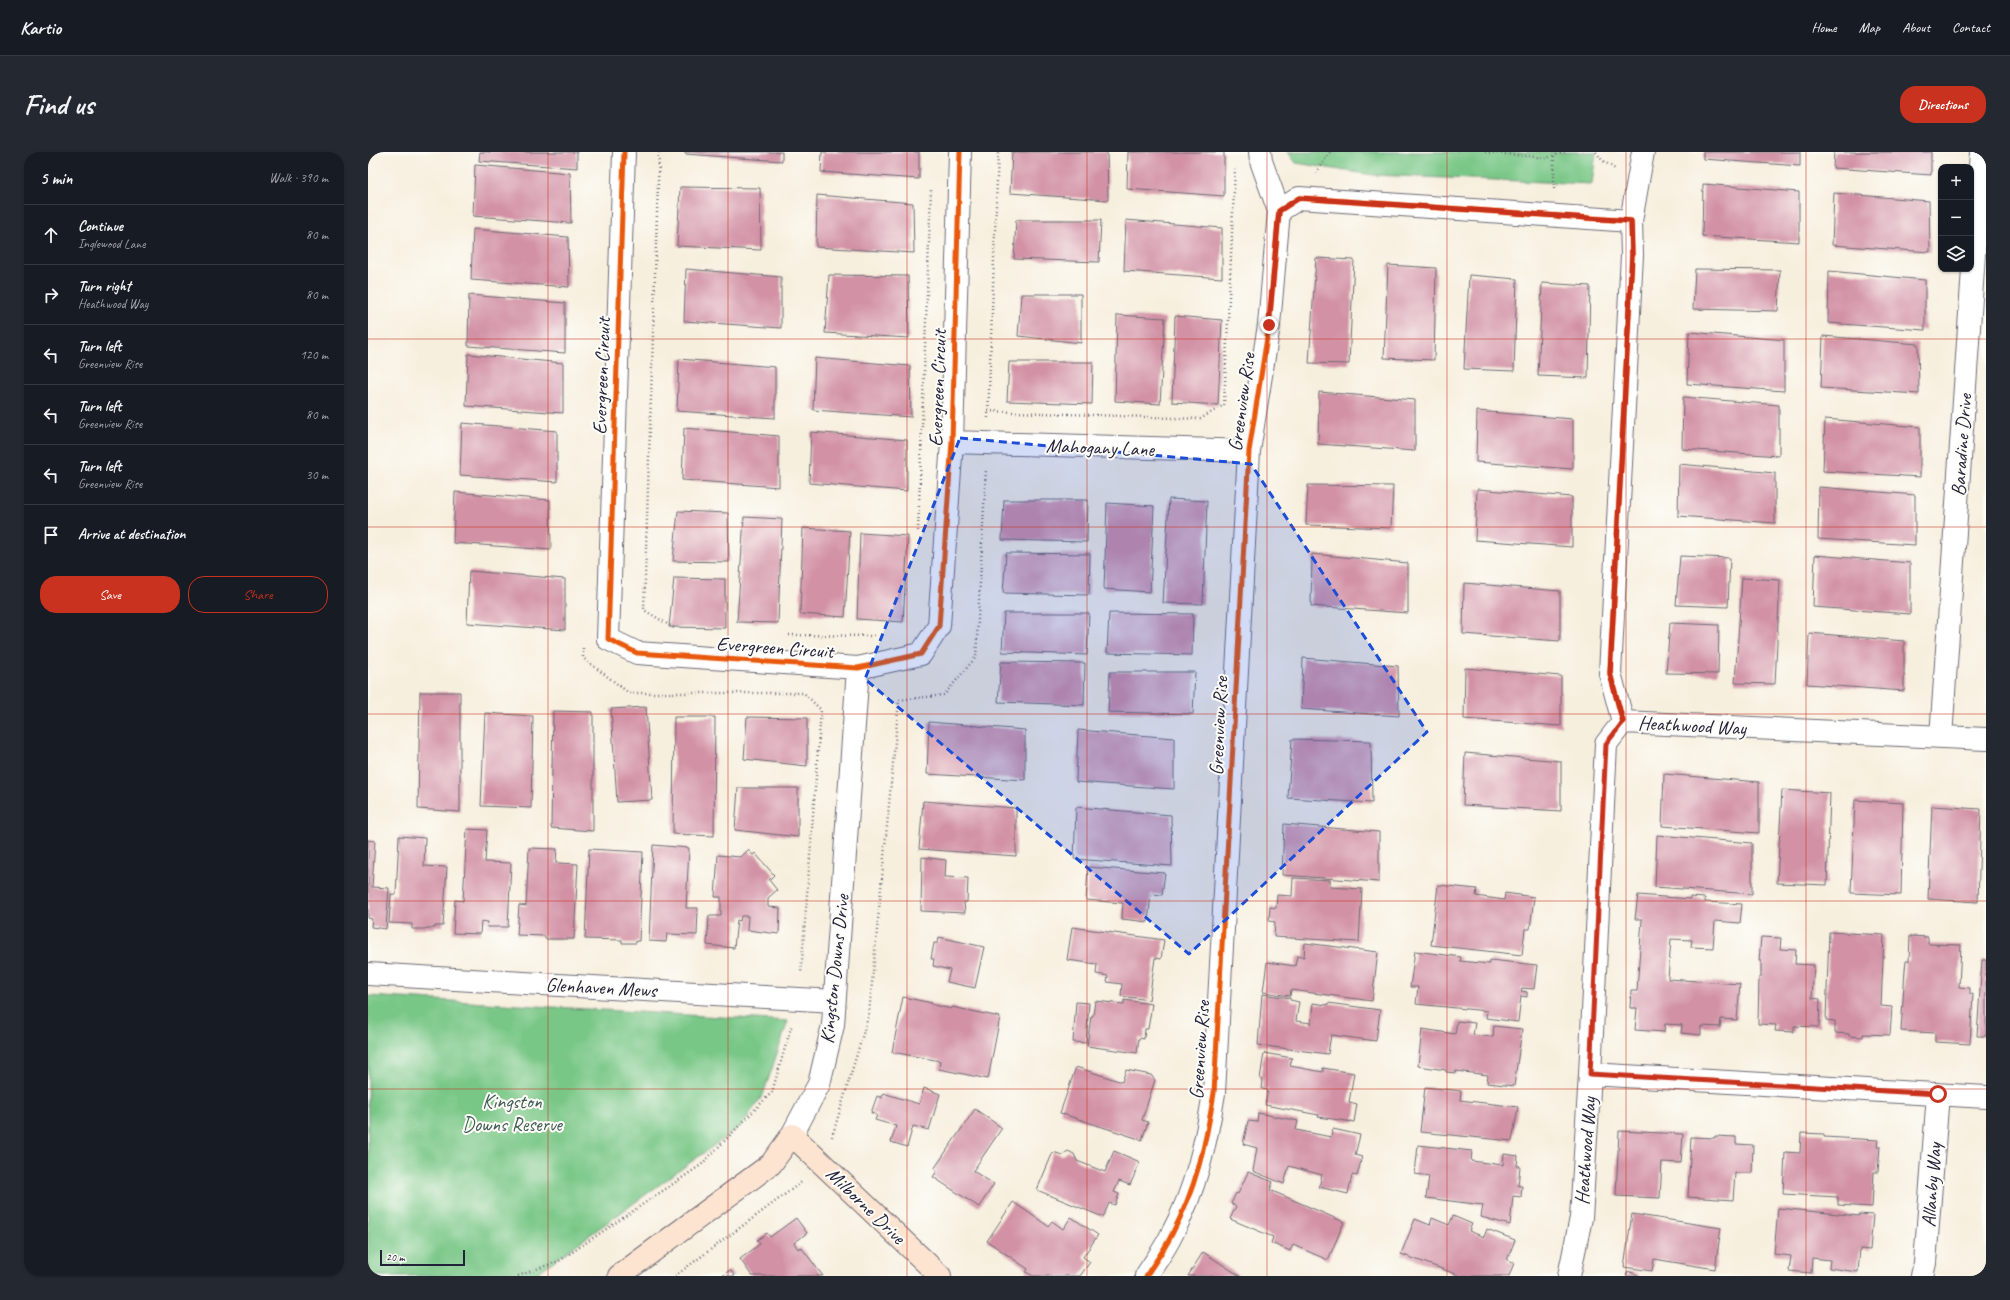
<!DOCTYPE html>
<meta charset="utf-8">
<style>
body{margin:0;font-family:Caveat,sans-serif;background:#242831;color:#f1f3f6}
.controls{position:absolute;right:12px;top:12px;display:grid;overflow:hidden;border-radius:8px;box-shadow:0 1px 3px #0004}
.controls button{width:36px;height:36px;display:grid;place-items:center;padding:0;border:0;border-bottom:1px solid #363941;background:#171b24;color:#f1f3f6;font:20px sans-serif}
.scale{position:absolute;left:12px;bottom:10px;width:85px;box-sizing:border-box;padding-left:4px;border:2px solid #22223b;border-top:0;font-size:11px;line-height:14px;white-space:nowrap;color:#22223b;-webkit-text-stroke:3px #fdfcf7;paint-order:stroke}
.stop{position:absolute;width:12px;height:12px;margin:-9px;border:3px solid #c8321e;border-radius:50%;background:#fff}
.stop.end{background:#c8321e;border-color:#fff;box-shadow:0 1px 4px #0008}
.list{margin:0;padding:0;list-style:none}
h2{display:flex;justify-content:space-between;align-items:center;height:52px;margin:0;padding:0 16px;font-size:17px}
h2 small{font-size:13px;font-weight:400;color:#9ea1a6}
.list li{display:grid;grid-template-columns:26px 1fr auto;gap:12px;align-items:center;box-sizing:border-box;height:60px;padding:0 16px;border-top:1px solid #363941}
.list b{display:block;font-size:15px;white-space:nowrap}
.list p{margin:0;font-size:13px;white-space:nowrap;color:#9ea1a6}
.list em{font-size:13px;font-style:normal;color:#9ea1a6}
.actions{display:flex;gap:8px;padding:12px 16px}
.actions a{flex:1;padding:9px 0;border:1px solid #c8321e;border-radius:16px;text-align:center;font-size:14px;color:#c8321e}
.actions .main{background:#c8321e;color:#fff}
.icon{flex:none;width:22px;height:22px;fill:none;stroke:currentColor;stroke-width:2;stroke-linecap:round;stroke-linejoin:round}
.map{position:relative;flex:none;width:1618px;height:1124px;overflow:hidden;border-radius:16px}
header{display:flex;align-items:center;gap:24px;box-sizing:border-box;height:56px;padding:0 20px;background:#171b24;border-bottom:1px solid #363941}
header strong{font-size:19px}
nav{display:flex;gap:22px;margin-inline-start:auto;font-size:14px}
.intro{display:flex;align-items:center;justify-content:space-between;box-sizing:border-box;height:96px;padding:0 24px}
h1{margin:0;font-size:28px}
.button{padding:10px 18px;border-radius:16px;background:#c8321e;color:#fff;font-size:14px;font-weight:700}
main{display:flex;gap:24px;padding:0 24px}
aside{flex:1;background:#171b24;border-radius:16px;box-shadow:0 1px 3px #0004}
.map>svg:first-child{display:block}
</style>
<header>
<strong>Kartio</strong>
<nav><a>Home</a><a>Map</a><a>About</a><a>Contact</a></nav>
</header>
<div class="intro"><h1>Find us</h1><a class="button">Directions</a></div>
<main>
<aside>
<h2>5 min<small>Walk · 390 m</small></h2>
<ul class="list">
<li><svg class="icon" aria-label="ahead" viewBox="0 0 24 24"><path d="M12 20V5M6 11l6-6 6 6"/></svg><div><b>Continue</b><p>Inglewood Lane</p></div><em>80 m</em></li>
<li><svg class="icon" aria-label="right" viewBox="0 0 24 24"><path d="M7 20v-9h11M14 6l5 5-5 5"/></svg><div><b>Turn right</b><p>Heathwood Way</p></div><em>80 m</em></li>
<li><svg class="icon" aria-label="left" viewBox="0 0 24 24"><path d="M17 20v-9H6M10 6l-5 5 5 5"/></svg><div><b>Turn left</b><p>Greenview Rise</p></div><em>120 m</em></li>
<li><svg class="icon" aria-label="left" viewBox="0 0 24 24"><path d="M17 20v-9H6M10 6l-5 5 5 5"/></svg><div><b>Turn left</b><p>Greenview Rise</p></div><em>80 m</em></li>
<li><svg class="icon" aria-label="left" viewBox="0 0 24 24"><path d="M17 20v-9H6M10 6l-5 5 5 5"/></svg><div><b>Turn left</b><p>Greenview Rise</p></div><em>30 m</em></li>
<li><svg class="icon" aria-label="arrive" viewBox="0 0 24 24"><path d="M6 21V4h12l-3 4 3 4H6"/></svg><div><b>Arrive at destination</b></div></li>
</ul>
<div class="actions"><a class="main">Save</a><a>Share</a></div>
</aside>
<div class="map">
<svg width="1618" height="1124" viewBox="0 0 1618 1124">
<rect width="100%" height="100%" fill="#fdfcf7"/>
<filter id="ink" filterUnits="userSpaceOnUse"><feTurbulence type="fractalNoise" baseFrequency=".025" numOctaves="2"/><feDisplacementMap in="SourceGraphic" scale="8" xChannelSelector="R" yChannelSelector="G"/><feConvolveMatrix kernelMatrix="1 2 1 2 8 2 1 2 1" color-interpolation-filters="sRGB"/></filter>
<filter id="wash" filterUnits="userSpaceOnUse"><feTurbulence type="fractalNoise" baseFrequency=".012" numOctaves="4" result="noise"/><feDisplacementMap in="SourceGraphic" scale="16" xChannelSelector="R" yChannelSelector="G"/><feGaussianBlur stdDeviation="0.9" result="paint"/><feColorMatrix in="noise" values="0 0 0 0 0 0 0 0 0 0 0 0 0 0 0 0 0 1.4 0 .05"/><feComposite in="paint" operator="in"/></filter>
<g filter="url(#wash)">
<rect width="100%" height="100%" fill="#f7efde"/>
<path fill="#79c787" stroke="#4e7461" d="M920,0H1228L1224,32L1005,23L928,11Z
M0,844L420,869L395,943L373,974L165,1124H0Z"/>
<g id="blocks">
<path fill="#d291a5" d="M112,0H209V16L111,9Z
M317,0H414V9L317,2Z
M454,0H551V27L453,20Z
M644,0H739L740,48L642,41Z
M760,0H856V44L759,37Z
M1335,0H1432V14L1335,7Z
M1466,0H1563V23L1465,16Z
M107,13L202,21L203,71L105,64Z
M1335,32L1431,40V90L1334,84Z
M312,35L392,36L393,98L309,94Z
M1466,41L1561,49L1562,100L1464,93Z
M449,43L545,51L546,101L448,95Z
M648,68H733L731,110L646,107Z
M758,68L854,76V126L756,119Z
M105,77L200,85L201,135L103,128Z
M948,106L986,108L981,212L941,211Z
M1020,113L1068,116L1066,208L1016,206Z
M318,117L413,125V176L316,169Z
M1327,117L1412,118L1410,159L1325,157Z
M1461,119L1557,128V178L1460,171Z
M461,123L540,124L541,186L457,181Z
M1101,123L1149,127L1146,219L1096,217Z
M1174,131L1222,134L1220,226L1170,224Z
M653,142H713V191L650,184Z
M101,143L197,151V201L100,194Z
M749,163L797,166L792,252L747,249Z
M807,164L854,168L850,253L804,250Z
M1321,180L1416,188V239L1319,232Z
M1455,184L1550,192L1551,242L1453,236Z
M100,202L195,211V261L98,254Z
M447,206L542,214L543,265L445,258Z
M311,207L407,215V266L309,259Z
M641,210H725L724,252L639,249Z
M951,240L1047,248V299L950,292Z
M1315,245L1411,253V304L1314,297Z
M1109,259L1205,267V317L1108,310Z
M1457,267L1552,275V325L1455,319Z
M94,271L189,279V330L92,323Z
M316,276L411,284V335L314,328Z
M443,280L539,288V339L441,331Z
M1311,312L1407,321V371L1310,364Z
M940,333L1025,334L1023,376L938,373Z
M1451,335L1547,343V393L1450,387Z
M1109,337L1204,345V395L1107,388Z
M87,340L182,348L183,398L85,391Z
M801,347L839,349L835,452L795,451Z
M636,348H720L719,390L634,388Z
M739,351L786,354L782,440L736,437Z
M310,359L360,361L361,410L305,409Z
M376,365L414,367L410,471L369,470Z
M435,376L482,379L477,465L432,462Z
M492,381L540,384L535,470L489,467Z
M638,401L722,402L721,443L635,441Z
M944,402L1040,411V461L943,454Z
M1447,403L1542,411V462L1445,455Z
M1312,404L1362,406L1360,455L1308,453Z
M101,419L197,427V478L99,471Z
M306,426L357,427V476L301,475Z
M1374,426L1412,428L1407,532L1367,531Z
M1096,431L1192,439V489L1095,482Z
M636,461H721L719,503L634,500Z
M741,461L825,462L824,503L739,501Z
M1302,471L1351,473L1350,522L1298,521Z
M1441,481L1536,489V539L1439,532Z
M935,506L1030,514L1031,564L933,557Z
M633,510L717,511L716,553L630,550Z
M1097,516L1193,524V574L1096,567Z
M742,520H827L825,562L740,560Z
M52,540H92V660L50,657Z
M278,555L284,648L249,650L243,557Z
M185,559L225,560V679L183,676Z
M117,561L165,564L163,656L113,654Z
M306,565H347L346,684L305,682Z
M379,565L439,566V614L376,607Z
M561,570L657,578V628L559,622Z
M710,578L806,586V637L708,630Z
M924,587L1003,589L1004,651L920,646Z
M1097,601L1193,609V659L1095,653Z
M1296,622L1391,630V681L1294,674Z
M370,636H430V685L367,678Z
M1414,638L1462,641L1459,733L1409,731Z
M1487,648L1535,651L1533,743L1483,741Z
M555,649L648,656V704L551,697Z
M1564,654L1613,657L1610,750L1560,747Z
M708,655L803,663L804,714L706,707Z
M916,672L1011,680V730L914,723Z
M99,677L119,678L117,710L143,711L140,775H119L120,770L113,769L112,782L85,781L87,748L95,749Z
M1289,683L1384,691V742L1287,735Z
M31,684L57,686L56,714L79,715L75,774H67V776H58L57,777H44V772L21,771L23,742L28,743Z
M0,688L7,689L4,735L21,736L18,777L3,775L4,767L0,766Z
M285,693L321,696L318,756H330L329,783L299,782L298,790L281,789Z
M161,696L189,697L188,711L210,712L206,787H177V784L149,783L151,753L158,754Z
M221,697L275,700L271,789H268V791H254V788L217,787Z
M380,698L385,703L387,701L406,723L401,728L409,738L400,746V755L412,756L411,782L379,778L380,764H373L372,769L369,768L366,796L339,793L341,764H353V745H347L350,703L373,705Z
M554,705L578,708L577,725L600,726L599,750H596L597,761L553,759Z
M720,715L797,721L794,743L783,742L780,770L754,767L755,751L718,748Z
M925,726L962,728V735L994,737L991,790L906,785L907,770L901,769L902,755L908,756L909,743L924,744Z
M1070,733L1109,737L1108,744L1136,748L1137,741L1166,745L1162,777H1157L1154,803L1063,793Z
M1270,743L1322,747V745L1337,746V750L1374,752L1372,771L1347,769L1345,796L1323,795L1324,788L1303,787L1300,827L1372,832L1369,868L1353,867L1352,875L1333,874V883L1313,881L1314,873L1297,872L1296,880L1267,878L1269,856H1262L1263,839H1269L1274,767H1267Z
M704,775L796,788L793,807L787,806L781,848L753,844L754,832L739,830L740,824L728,822L729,812L699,808Z
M1461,780L1516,783L1513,854L1524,855L1522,883L1495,882V885L1481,884V882L1467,881V869L1458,868Z
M1542,784L1560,785V792L1593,793L1591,835L1602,836V842H1605L1602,892L1567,890V881L1533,879L1537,818L1538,809H1541Z
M571,785L616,795L607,836L579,830L582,818L565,814L566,807H563L566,791H570Z
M1393,785L1413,786L1412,797L1428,798L1427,812L1446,813L1444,846L1452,847L1451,875L1426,874V880L1407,879L1408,873L1390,872L1391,825H1393V809H1391Z
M937,791L1010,800L1004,849L923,838L922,844L895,840L899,810L927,814L929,804L936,805Z
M1047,799L1093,805L1092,809L1122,812V808L1169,813L1166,837L1154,836L1153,839L1159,840V845L1153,844L1150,870L1118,866L1119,859L1048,852L1050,835H1042Z
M1614,808H1618V884H1609Z
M894,842L922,846V848L931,850L928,869L943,871L945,851L959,853L960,851L1012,858L1008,889L963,883L960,902L890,893Z
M535,845L564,851L563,852L583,857L584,855L632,865L620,927L571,917L572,909L524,900Z
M756,848L784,852L780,877H777L776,887L771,886L769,901L719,894L723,864H725L727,849L756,852Z
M708,850L721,851L718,891L705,890Z
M1089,869L1107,871L1105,883L1125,885L1126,874L1154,877L1146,934L1119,931L1120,923L1088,919V921L1078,920V918L1050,914L1054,877L1087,882Z
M896,901L924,906L922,914L955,920V916L986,921L981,950L989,952L986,970L950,965L951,963L897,953L900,938L894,937L895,928L892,927Z
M708,915L754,930L758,918L783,923L787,928L774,968L780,970L774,988L692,961Z
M1057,935L1093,939L1092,948L1150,955L1144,989L1052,980Z
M556,936L572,942L561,978L545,974L539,995L523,990L528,974L507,968L509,963L503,961L509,944L514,946L515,941L551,952Z
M607,957L634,976L605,1019L626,1032L611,1055L565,1025L569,1019L566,1017Z
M890,961L930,969L928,978L963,985L965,977L992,983L987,1003L994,1005L989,1024L984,1023L980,1042L951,1035L954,1023L921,1014L916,1032L885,1019L889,996L875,992L880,969L889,970Z
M1251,979L1315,982L1313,1011L1294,1010L1292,1046L1248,1044Z
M1433,981L1456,982V985L1510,988L1509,994H1512L1510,1020H1506L1504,1055L1470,1053V1045L1415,1042L1417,1000L1432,1001Z
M1347,984L1368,985V992L1385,993L1384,1021H1367L1365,1048L1320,1045L1323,985L1347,986Z
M1050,993L1104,999L1103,1009L1135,1013L1136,1002L1150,1004L1149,1014H1152L1150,1034H1154L1153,1045L1145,1044L1142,1073L1113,1065L1115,1053L1058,1046L1061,1024L1047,1022Z
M700,999L706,1002L709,1009L737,1020L746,999L772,1010L762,1033L751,1029L746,1040L751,1042L747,1053L741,1051L735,1065L669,1038L685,1000L694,1003Z
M880,1020L905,1030L902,1038L976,1070L960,1108L925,1093L922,1099L903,1091L905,1085L862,1067L868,1054L863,1052L868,1041L870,1042Z
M645,1050L680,1074L684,1069L695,1077L703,1065L730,1083L715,1105L722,1110L712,1124H665L658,1120L660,1117L619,1089Z
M1410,1056L1491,1064V1062L1505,1063L1502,1098L1492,1097L1490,1120L1461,1116L1462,1108L1444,1106L1443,1121L1421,1119L1423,1104L1406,1102Z
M1264,1062L1353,1076L1347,1117L1286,1107L1284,1119L1256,1115Z
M1085,1064L1104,1072L1101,1079L1116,1085L1119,1077L1147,1088L1139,1108L1146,1111L1141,1124H1093L1033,1102L1047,1067L1062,1073L1064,1066L1081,1073Z
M428,1066L439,1081L426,1091L430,1097L433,1095L455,1124H384L372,1107L392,1092L389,1088L399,1081L402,1085Z
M835,1100L872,1124H820Z
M362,1118L367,1124H354Z
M1260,1119L1272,1124H1258Z"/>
</g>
</g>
<g filter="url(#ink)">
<use href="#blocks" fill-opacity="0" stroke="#6d6a74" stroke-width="1"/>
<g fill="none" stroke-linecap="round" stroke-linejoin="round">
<g stroke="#6d6a74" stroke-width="24">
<path id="street" d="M256,0L240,487L269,501L490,516L553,502L571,474L584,290L592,0
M892,0L893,9L911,59
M1263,69L1275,0
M584,290L881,299
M1255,570L1618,587
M1573,585L1613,0
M0,822L466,849
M1222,922L1618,945
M424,983L451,932L465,873L490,516
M778,1124C787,1110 797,1097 804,1082C828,1037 838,991 846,941L881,299L901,173L911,59L931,46L1263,69L1264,103L1242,521L1255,570
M1201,1124L1213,1066L1222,922L1238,592L1255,570
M1554,1124L1557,1111L1570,942"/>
</g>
<g stroke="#6d6a74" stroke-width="24">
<path id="secondary" d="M251,1124L403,1012L424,983L572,1124"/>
</g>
<path stroke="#6d6a74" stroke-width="2.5" stroke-dasharray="1 3" stroke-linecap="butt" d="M291,0L276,458L306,476
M1117,0L1178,6L1197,0
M1186,0V37
M1228,0L1234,8L1247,17
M948,21L962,0
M620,259L832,267L856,253L867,17
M620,266L630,0
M550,379L563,38
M421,483L508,484
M215,496V506L261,541H436L453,558L433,822
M464,985L501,862L531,548L576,543L608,505L618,317
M150,1124L191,1109L333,1013L404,940L424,872
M307,1124L435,1029"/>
<use href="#street" stroke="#fff" stroke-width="22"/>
<use href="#secondary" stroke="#fde4d1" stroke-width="22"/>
<g stroke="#fdfcf7" stroke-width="8">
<path id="cycleway" d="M256,0L240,487L269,501L490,516L553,502L571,474L584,290L592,0
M778,1124C787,1110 797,1097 804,1082C828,1037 838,991 846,941L881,299L901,173L911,59L931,46L1263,69L1264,103L1242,521L1255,570"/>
</g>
<use href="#cycleway" stroke="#e8590c" stroke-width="5"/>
</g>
</g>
<g fill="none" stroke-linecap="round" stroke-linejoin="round" filter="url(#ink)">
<path stroke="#c8321e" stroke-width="5" d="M901,173L911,59L931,46L1263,69L1264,103L1242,522L1255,570L1238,592L1222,922L1570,942"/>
</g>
<path fill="#1d4ed8" fill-opacity="0.2" stroke="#1d4ed8" stroke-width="3" stroke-dasharray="8 5" stroke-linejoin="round" d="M592,286L883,312L1059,580L821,802L497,527Z"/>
<path fill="none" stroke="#c8321e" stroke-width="1" stroke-opacity="0.55" d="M180,0V1124M360,0V1124M539,0V1124M719,0V1124M899,0V1124M1079,0V1124M1258,0V1124M1438,0V1124M0,187H1618M0,375H1618M0,562H1618M0,749H1618M0,937H1618"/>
<g text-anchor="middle" stroke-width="4" stroke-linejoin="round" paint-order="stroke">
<g font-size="20" fill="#22223b" stroke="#fdfcf7">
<text transform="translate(233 224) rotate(-88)" y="7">Evergreen Circuit</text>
<text transform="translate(569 236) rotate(-88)" y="7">Evergreen Circuit</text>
<text transform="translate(873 250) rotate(-82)" y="7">Greenview Rise</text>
<text transform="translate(1593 293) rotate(-86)" y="7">Baradine Drive</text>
<text transform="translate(732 295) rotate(2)" y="7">Mahogany Lane</text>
<text transform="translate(407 495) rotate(4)" y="7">Evergreen Circuit</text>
<text transform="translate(1324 573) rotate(3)" y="7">Heathwood Way</text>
<text transform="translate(850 574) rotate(-87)" y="7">Greenview Rise</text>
<text transform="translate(466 817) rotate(-84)" y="7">Kingston Downs Drive</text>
<text transform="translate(233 835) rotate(3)" y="7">Glenhaven Mews</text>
<text transform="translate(831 898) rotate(-86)" y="7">Greenview Rise</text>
<text transform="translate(1217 999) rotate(-86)" y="7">Heathwood Way</text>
<text transform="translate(1563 1033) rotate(-86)" y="7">Allanby Way</text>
<text transform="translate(498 1053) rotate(44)" y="7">Milborne Drive</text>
</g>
<g font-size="20" fill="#405c56" stroke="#fdfcf7">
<text x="144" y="956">Kingston<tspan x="144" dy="23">Downs Reserve</tspan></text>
</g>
</g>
</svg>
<div class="controls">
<button>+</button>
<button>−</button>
<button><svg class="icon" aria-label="layers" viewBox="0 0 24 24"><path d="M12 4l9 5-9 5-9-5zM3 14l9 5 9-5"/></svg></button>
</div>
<div class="scale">20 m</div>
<div class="stop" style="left:1570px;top:942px"></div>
<div class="stop end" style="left:901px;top:173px"></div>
</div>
</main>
